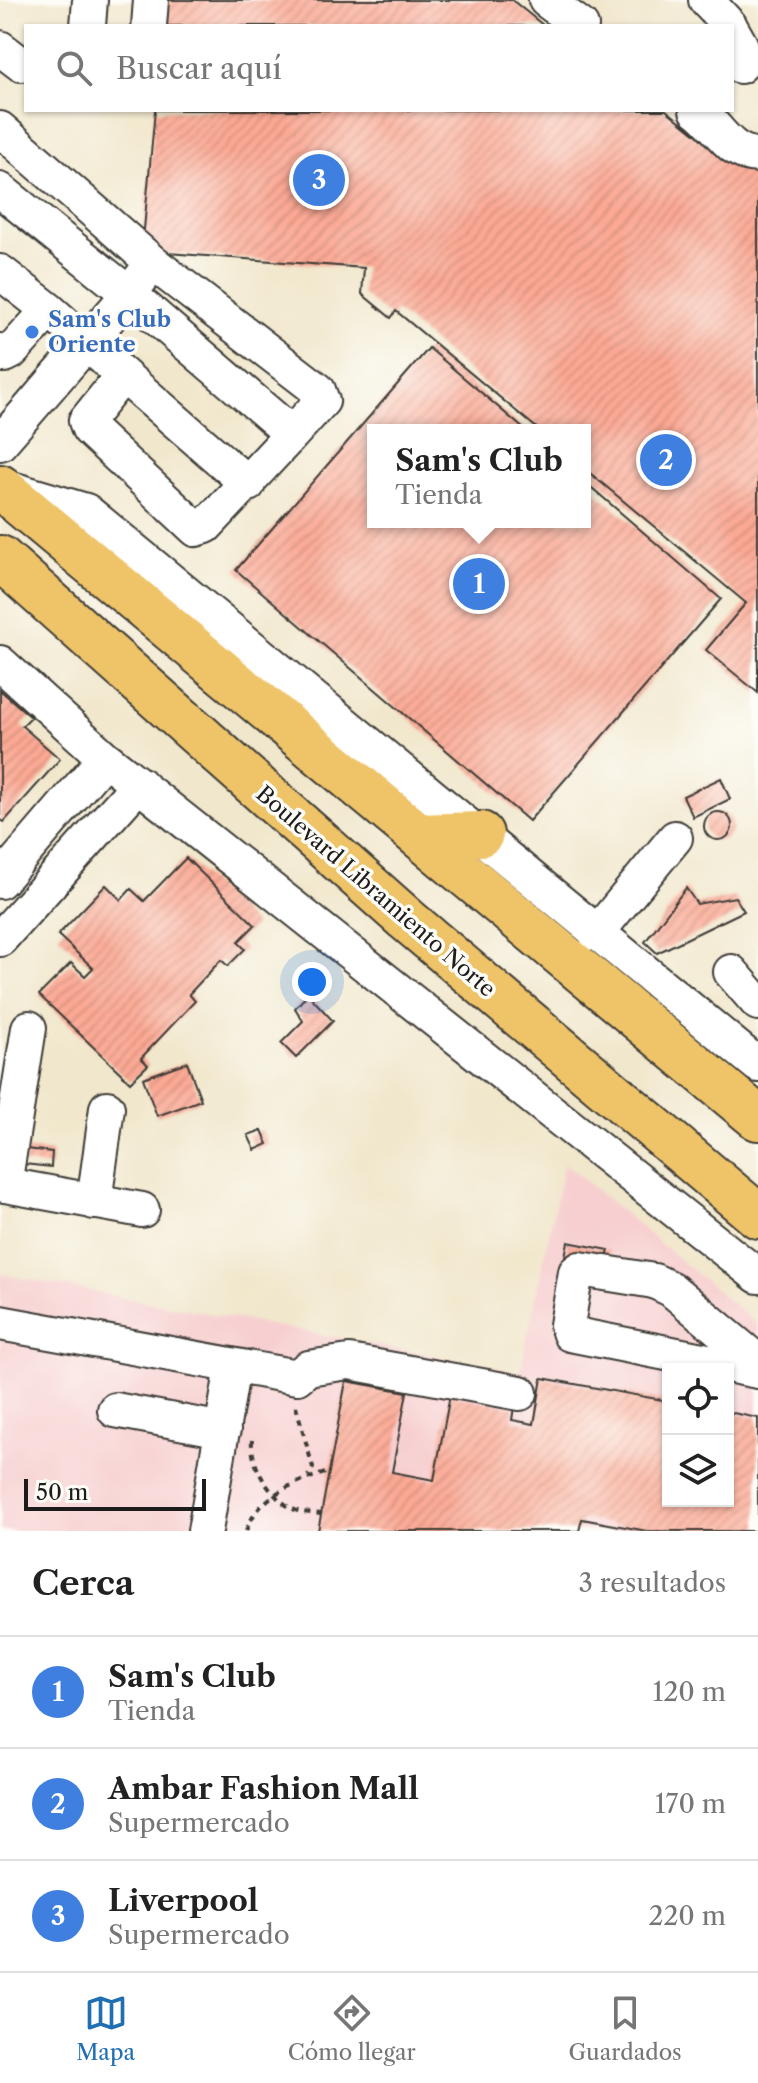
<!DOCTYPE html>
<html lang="es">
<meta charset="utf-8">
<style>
body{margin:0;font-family:"Libre Caslon Text",serif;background:#f6f6f6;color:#222}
.controls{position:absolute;right:24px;bottom:24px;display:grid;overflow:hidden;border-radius:0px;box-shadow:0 2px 6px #0004}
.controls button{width:72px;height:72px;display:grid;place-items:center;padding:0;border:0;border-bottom:2px solid #e0e0e0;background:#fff;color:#222;font:40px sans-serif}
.scale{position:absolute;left:24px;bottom:20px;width:182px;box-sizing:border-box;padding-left:8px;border:4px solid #1c1c1c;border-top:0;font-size:22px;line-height:28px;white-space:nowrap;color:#1c1c1c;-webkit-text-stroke:6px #fdfcf7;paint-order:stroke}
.you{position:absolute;left:312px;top:982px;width:28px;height:28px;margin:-20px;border:6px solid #fff;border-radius:50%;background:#1a73e8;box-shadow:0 0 0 12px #1a73e833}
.badge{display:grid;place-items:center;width:52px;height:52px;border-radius:50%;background:#1f6fb2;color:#fff;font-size:26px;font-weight:700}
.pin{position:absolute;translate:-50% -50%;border:4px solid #fff;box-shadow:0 2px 8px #0006}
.popup{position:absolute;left:367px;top:424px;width:224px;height:104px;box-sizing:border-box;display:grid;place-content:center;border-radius:0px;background:#fff;filter:drop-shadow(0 2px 6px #0005);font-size:26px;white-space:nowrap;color:#767676}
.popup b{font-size:30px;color:#222}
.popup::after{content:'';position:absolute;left:50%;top:100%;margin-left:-16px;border:16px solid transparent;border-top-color:#fff}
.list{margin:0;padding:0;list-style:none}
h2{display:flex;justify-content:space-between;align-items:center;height:104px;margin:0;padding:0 32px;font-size:34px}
h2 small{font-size:26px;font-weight:400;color:#767676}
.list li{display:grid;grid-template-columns:52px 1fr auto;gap:24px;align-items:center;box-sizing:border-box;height:112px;padding:0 32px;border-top:2px solid #e0e0e0}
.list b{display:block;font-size:30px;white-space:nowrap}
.list p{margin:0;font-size:26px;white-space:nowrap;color:#767676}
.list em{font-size:26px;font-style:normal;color:#767676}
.icon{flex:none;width:44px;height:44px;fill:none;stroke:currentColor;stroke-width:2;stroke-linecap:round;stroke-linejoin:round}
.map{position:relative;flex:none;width:758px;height:1531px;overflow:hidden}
.search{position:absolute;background:#fff;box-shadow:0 2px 6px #0004;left:24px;right:24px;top:24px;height:88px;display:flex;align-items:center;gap:20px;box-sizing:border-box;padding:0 28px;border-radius:0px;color:#767676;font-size:30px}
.sheet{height:440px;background:#fff}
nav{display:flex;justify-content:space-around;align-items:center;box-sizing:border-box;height:112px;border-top:2px solid #e0e0e0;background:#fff;font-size:22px;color:#767676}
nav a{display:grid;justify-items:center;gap:4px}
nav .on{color:#1f6fb2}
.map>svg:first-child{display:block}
</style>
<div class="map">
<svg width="758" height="1531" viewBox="0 0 758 1531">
<defs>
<pattern id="building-hatch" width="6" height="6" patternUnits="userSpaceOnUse" patternTransform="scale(2)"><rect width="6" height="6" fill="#fba994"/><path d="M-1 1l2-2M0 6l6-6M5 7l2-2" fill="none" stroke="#d7917f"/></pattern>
</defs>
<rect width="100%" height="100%" fill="#fdfcf7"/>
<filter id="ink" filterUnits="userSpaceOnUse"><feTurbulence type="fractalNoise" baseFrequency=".0125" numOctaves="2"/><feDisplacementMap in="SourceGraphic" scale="16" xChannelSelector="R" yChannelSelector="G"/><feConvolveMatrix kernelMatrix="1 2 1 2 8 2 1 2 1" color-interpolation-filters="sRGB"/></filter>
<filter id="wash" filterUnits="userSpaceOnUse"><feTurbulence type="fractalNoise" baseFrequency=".006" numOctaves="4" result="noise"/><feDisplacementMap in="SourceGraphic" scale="32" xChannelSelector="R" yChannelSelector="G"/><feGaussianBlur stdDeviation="1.8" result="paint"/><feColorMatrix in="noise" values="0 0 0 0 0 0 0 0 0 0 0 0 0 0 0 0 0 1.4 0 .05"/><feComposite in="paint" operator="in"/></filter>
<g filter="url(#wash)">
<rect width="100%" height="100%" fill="#f1e7cc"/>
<path fill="#f7cfd0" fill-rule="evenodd" d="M564,1163L758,1325V1531H0V1274L520,1372ZM668,1369H728V1501H668Z"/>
<g id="blocks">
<path fill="url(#building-hatch)" d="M165,0H512L544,26H162Z
M155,110H666L722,155L758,159V693L706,650L746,603L585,469V430H539L396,311L391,318L362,294L364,268L142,251Z
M429,348L525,430H373V522H585V482L721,599L529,821L236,570Z
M0,690L31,717L22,726L60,759L4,822L0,819Z
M721,778L730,799L693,817L683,796Z
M704 826a14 14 0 1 1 28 0a14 14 0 1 1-28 0Z
M186,858L255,925L238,942L245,949L228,966L221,960L189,994L195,1001L141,1058L148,1065L130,1082L39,995L71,963L85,976L93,968L58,935L106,885L121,900L131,889L144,901Z
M686,888L697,904L735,897L744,911L657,953L645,942Z
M308,994L333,1021L296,1058L281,1043L303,1021L295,1008Z
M187,1062L201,1100L157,1116L143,1078Z
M262,1130L268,1144L255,1150L248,1135Z
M26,1149L52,1152L51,1167L24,1164Z
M568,1242L609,1250L605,1268L564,1261Z
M542,1378L668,1401V1501H728V1412L758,1418V1531H647L582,1519L579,1531H318L346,1381L407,1392L392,1472L434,1480L450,1395L514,1407L512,1420L534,1424Z"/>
</g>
</g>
<g filter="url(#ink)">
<use href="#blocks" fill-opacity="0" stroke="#3c3a36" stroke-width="2"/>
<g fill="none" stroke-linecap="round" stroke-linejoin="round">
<g stroke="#3c3a36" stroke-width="38">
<path id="minor" d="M546,0L581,26
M706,0L730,26
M88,26L90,0
M149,26L151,0
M732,30L741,46L740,66
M0,48L21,64
M697,110C718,125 729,155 758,155
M0,129L153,263
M0,190L129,294L153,263L318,390L322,401L292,434
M0,272L49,310
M0,351L5,355L11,352L49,310L123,375L86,421L89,429L196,529L206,526L292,434L129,294L0,443
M123,375L248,484
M5,487L86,511L758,1065
M0,663L105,758L758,1276
M0,881L105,758
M596,934L675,838
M0,939L139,784
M731,972L758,1003
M0,1184L142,1210
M4,1185L29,1028
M94,1202L107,1108
M0,1323L297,1377L308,1368L349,1362L520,1393
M758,1362L671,1289L654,1281L580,1269L576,1272L567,1325L570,1334L758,1371
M115,1410L223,1430
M205,1531L233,1366"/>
</g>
<g stroke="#3c3a36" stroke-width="48">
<path id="highway" d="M0,487L758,1118
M0,558L406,919L758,1216
M419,836L481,834"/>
</g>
<path stroke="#3c3a36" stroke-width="4" stroke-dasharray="6 6" stroke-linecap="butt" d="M296,1406L313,1468L308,1476
M252,1440C250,1466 271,1499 295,1510C302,1513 313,1513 321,1514
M246,1531C259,1495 294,1482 329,1472"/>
<use href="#minor" stroke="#fff" stroke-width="34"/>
<use href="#highway" stroke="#efc469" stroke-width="44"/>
</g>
</g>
<circle fill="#3f7fe0" stroke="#fdfcf7" stroke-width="3" cx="32" cy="332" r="8"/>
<g text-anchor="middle" stroke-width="7" stroke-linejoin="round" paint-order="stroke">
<g font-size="22" font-weight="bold" fill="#366cbe" stroke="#fdfcf7" text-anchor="start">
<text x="48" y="327">Sam's Club<tspan x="48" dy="25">Oriente</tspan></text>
</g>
<g font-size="22" fill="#1c1c1c" stroke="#fdfcf7">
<text transform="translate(376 891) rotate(41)" y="8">Boulevard Libramiento Norte</text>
</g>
</g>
</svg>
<div class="controls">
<button><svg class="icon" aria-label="locate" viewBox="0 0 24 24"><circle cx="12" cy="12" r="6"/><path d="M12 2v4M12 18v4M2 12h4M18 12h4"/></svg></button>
<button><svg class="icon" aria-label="layers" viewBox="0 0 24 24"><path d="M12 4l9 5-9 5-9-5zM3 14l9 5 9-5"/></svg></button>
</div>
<div class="scale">50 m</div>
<div class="you"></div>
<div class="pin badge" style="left:479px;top:584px;background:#3f7fe0">1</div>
<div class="popup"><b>Sam's Club</b>Tienda</div>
<div class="pin badge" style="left:666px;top:460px;background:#3f7fe0">2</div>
<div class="pin badge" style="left:319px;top:180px;background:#3f7fe0">3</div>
<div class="search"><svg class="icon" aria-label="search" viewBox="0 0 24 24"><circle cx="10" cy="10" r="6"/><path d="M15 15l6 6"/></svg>Buscar aquí</div>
</div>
<section class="sheet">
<h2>Cerca<small>3 resultados</small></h2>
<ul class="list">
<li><span class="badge" style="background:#3f7fe0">1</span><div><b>Sam's Club</b><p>Tienda</p></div><em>120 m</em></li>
<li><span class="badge" style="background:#3f7fe0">2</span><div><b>Ambar Fashion Mall</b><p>Supermercado</p></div><em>170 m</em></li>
<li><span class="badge" style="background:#3f7fe0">3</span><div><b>Liverpool</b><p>Supermercado</p></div><em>220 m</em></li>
</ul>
</section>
<nav>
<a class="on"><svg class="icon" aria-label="map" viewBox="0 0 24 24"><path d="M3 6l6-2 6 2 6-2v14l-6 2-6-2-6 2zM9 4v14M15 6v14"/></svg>Mapa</a>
<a><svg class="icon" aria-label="directions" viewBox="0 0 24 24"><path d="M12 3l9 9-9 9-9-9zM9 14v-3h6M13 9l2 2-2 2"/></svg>Cómo llegar</a>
<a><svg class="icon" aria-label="saved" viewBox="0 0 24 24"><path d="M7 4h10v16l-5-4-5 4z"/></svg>Guardados</a>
</nav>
